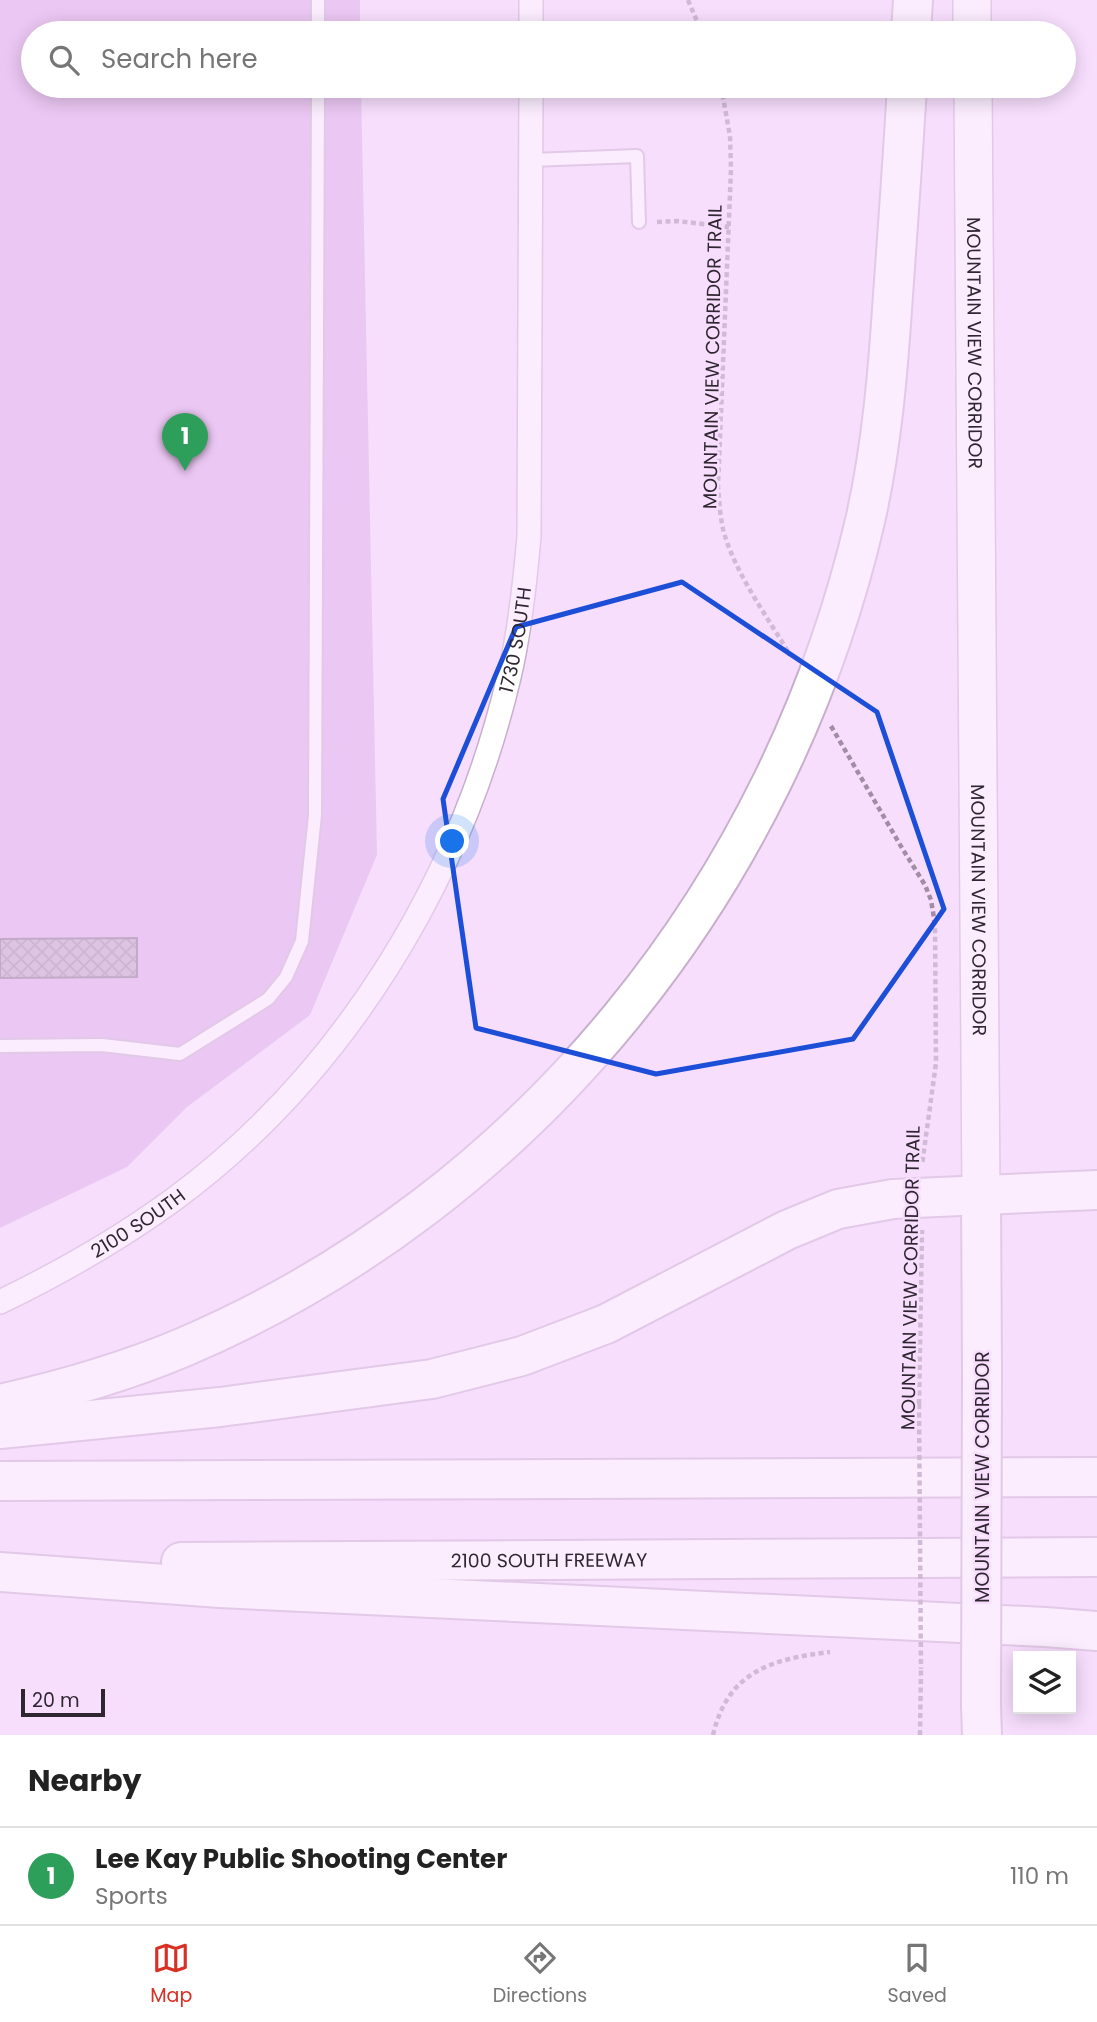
<!DOCTYPE html>
<style>
body{margin:0;font-family:Poppins,sans-serif;background:#f6f6f6;color:#222}
.controls{position:absolute;right:21px;bottom:21px;display:grid;overflow:hidden;border-radius:0px;box-shadow:0 4px 18px #0003}
.controls button{width:63px;height:63px;display:grid;place-items:center;padding:0;border:0;border-bottom:2px solid #e0e0e0;background:#fff;color:#222;font:35px sans-serif}
.scale{position:absolute;left:21px;bottom:18px;width:84px;box-sizing:border-box;padding-left:7px;border:4px solid #302632;border-top:0;font-size:19px;line-height:24px;white-space:nowrap;color:#302632;-webkit-text-stroke:5px #f7defd;paint-order:stroke}
.you{position:absolute;left:453px;top:842px;width:24px;height:24px;margin:-18px;border:5px solid #fff;border-radius:50%;background:#1a73e8;box-shadow:0 0 0 10px #1a73e833}
.badge{display:grid;place-items:center;width:46px;height:46px;border-radius:50%;background:#d93025;color:#fff;font-size:23px;font-weight:700}
.pin{position:absolute;translate:-50% -58px;filter:drop-shadow(0 2px 4px #0008)}
.pin::after{content:'';position:absolute;top:37px;width:24px;height:21px;background:inherit;clip-path:polygon(0 0,100% 0,50% 100%)}
.list{margin:0;padding:0;list-style:none}
h2{display:flex;justify-content:space-between;align-items:center;height:91px;margin:0;padding:0 28px;font-size:30px}
h2 small{font-size:23px;font-weight:400;color:#767676}
.list li{display:grid;grid-template-columns:46px 1fr auto;gap:21px;align-items:center;box-sizing:border-box;height:98px;padding:0 28px;border-top:2px solid #e0e0e0}
.list b{display:block;font-size:26px;white-space:nowrap}
.list p{margin:0;font-size:23px;white-space:nowrap;color:#767676}
.list em{font-size:23px;font-style:normal;color:#767676}
.icon{flex:none;width:38px;height:38px;fill:none;stroke:currentColor;stroke-width:2;stroke-linecap:round;stroke-linejoin:round}
.map{position:relative;flex:none;width:1097px;height:1735px;overflow:hidden}
.search{position:absolute;background:#fff;box-shadow:0 4px 18px #0003;left:21px;right:21px;top:21px;height:77px;display:flex;align-items:center;gap:18px;box-sizing:border-box;padding:0 24px;border-radius:38px;color:#767676;font-size:26px}
.sheet{height:189px;background:#fff}
nav{display:flex;justify-content:space-around;align-items:center;box-sizing:border-box;height:98px;border-top:2px solid #e0e0e0;background:#fff;font-size:19px;color:#767676}
nav a{display:grid;justify-items:center;gap:4px}
nav .on{color:#d93025}
.map>svg:first-child{display:block}
</style>
<div class="map">
<svg width="1097" height="1735" viewBox="0 0 1097 1735">
<defs>
<pattern id="building-cross-hatch" width="8" height="8" patternUnits="userSpaceOnUse" patternTransform="scale(1.75)"><rect width="8" height="8" fill="#bca4c2"/><path d="M0 0l8 8M0 8l8-8" fill="none" stroke="#99859e"/></pattern>
</defs>
<rect width="100%" height="100%" fill="#f7defd"/>
<path fill="#dbace7" d="M0,0H360V33H33V86H361L377,855L310,1015L187,1107L127,1167L0,1228Z"/>
<path fill="url(#building-cross-hatch)" stroke="#826c88" stroke-width="2" d="M137,938V977L0,978V939Z"/>
<g fill="none" stroke-linecap="round" stroke-linejoin="round">
<g stroke="#c7afcd" stroke-width="16">
<path id="lane" d="M318,33V0
M531,160L637,156L639,222
M0,1046L102,1045L180,1054L268,999L286,977L302,941L315,815L318,86"/>
</g>
<g stroke="#c7afcd" stroke-width="26">
<g id="street">
<path d="M531,0V33"/>
<path id="s1" d="M0,1302C60,1273 118,1240 173,1200C343,1075 461,881 509,677C520,631 525,583 529,536L531,86"/>
</g>
</g>
<g stroke="#c7afcd" stroke-width="40">
<g id="primary">
<path d="M972,0V33"/>
<path id="s2" d="M973,86L981,1194"/>
</g>
</g>
<g stroke="#c7afcd" stroke-width="42">
<g id="highway">
<path d="M911,33L913,0"/>
<path d="M981,1194L982,1370"/>
<path d="M0,1404C62,1390 125,1372 184,1347C530,1199 780,886 865,521C882,446 888,371 893,295C898,225 903,156 907,86"/>
<path d="M0,1429L220,1407L432,1379L522,1356L606,1324L787,1230L838,1209L893,1199L1097,1190"/>
<path d="M0,1481L1097,1477"/>
<path id="s3" d="M181,1562L1097,1557"/>
<path d="M0,1572L220,1588L1045,1627L1097,1631"/>
<path d="M981,1705L982,1735"/>
</g>
</g>
<path stroke="#a18ea5" stroke-width="4.5" stroke-dasharray="5 3.5" stroke-linecap="butt" d="M688,0L702,33
M721,86L730,136L731,169L718,486C719,500 720,515 723,529C734,572 767,616 790,655
M657,222L677,221L729,227
M831,726L902,848L925,885L931,900L935,924L936,1063L922,1165
M919,1404L922,1230
M713,1735C728,1671 772,1659 830,1652
M920,1735L921,1669"/>
<use href="#lane" stroke="#fff" stroke-width="12"/>
<use href="#street" stroke="#fff" stroke-width="23"/>
<use href="#primary" stroke="#fff" stroke-width="37"/>
<use href="#highway" stroke="#fff" stroke-width="38"/>
<g stroke="#c7afcd" stroke-width="42" stroke-linecap="butt">
<path id="highway-bridge" d="M981,1705L982,1370"/>
</g>
<path stroke="#a18ea5" stroke-width="4.5" stroke-dasharray="5 3.5" stroke-linecap="butt" d="M919,1404L921,1669"/>
<use href="#highway-bridge" stroke="#fff" stroke-width="38"/>
</g>
<path d="M0 0H1097V1735H0ZM682,582L877,712L944,909L853,1039L656,1074L476,1028L443,799L516,627Z" fill="#f7defd" fill-opacity=".55" fill-rule="evenodd"/>
<path fill="none" stroke="#1d4ed8" stroke-width="5" stroke-linejoin="round" d="M682,582L877,712L944,909L853,1039L656,1074L476,1028L443,799L516,627Z"/>
<g text-anchor="middle" stroke-width="5" stroke-linejoin="round" paint-order="stroke">
<g font-size="19" fill="#302632" stroke="#f7defd">
<text dy="7" stroke="none"><textPath href="#s2" startOffset="257">MOUNTAIN VIEW CORRIDOR</textPath></text>
<text transform="translate(712 357) rotate(-89)" y="7">MOUNTAIN VIEW CORRIDOR TRAIL</text>
<text dy="7" stroke="none"><textPath href="#s1" startOffset="873">1730 SOUTH</textPath></text>
<text dy="7" stroke="none"><textPath href="#s2" startOffset="824">MOUNTAIN VIEW CORRIDOR</textPath></text>
<text dy="7" stroke="none"><textPath href="#s1" startOffset="159">2100 SOUTH</textPath></text>
<text transform="translate(910 1278) rotate(-89)" y="7">MOUNTAIN VIEW CORRIDOR TRAIL</text>
<text transform="translate(982 1477) rotate(-90)" y="7">MOUNTAIN VIEW CORRIDOR</text>
<text dy="7" stroke="none"><textPath href="#s3" startOffset="368">2100 SOUTH FREEWAY</textPath></text>
</g>
</g>
</svg>
<div class="controls">
<button><svg class="icon" aria-label="layers" viewBox="0 0 24 24"><path d="M12 4l9 5-9 5-9-5zM3 14l9 5 9-5"/></svg></button>
</div>
<div class="scale">20 m</div>
<div class="you"></div>
<div class="pin badge" style="left:185px;top:471px;background:#2e9e5b">1</div>
<div class="search"><svg class="icon" aria-label="search" viewBox="0 0 24 24"><circle cx="10" cy="10" r="6"/><path d="M15 15l6 6"/></svg>Search here</div>
</div>
<section class="sheet">
<h2>Nearby<small></small></h2>
<ul class="list">
<li><span class="badge" style="background:#2e9e5b">1</span><div><b>Lee Kay Public Shooting Center</b><p>Sports</p></div><em>110 m</em></li>
</ul>
</section>
<nav>
<a class="on"><svg class="icon" aria-label="map" viewBox="0 0 24 24"><path d="M3 6l6-2 6 2 6-2v14l-6 2-6-2-6 2zM9 4v14M15 6v14"/></svg>Map</a>
<a><svg class="icon" aria-label="directions" viewBox="0 0 24 24"><path d="M12 3l9 9-9 9-9-9zM9 14v-3h6M13 9l2 2-2 2"/></svg>Directions</a>
<a><svg class="icon" aria-label="saved" viewBox="0 0 24 24"><path d="M7 4h10v16l-5-4-5 4z"/></svg>Saved</a>
</nav>
